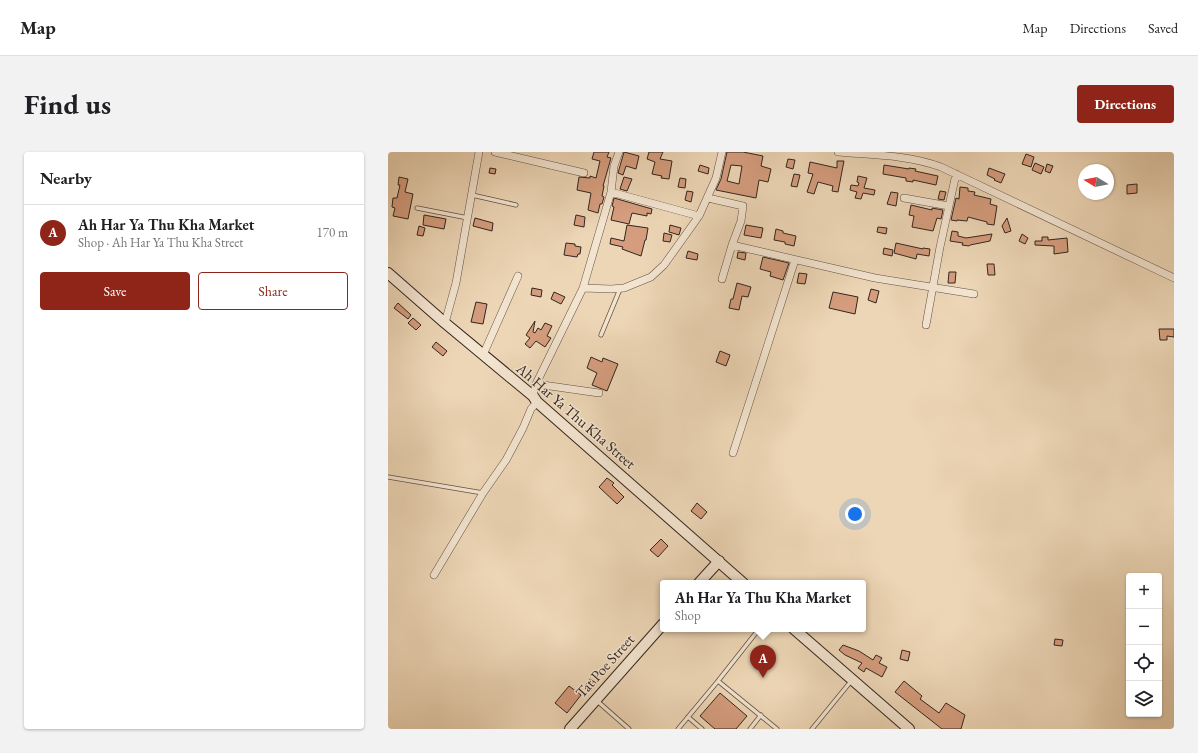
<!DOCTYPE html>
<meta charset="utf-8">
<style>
body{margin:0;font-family:"EB Garamond",serif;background:#f2f2f2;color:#202124}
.controls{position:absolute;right:12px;bottom:12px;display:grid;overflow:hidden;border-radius:4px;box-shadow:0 1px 3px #0004}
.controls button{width:36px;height:36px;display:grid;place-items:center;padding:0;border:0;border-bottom:1px solid #e0e0e0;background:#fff;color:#202124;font:20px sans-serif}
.compass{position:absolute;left:690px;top:12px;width:36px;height:36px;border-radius:50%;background:#fff;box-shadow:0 1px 3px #0004;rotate:280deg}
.you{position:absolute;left:467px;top:362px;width:14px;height:14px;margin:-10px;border:3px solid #fff;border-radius:50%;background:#1a73e8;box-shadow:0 0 0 6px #1a73e833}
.badge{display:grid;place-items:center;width:26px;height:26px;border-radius:50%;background:#8f2418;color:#fff;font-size:13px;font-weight:700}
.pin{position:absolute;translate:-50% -33px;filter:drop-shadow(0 1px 2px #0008)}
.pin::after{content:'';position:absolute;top:21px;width:14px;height:12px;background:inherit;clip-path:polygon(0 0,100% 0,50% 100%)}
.popup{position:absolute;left:272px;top:428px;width:206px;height:52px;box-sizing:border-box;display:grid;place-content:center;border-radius:4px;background:#fff;filter:drop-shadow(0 1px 3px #0005);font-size:13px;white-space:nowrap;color:#757577}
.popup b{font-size:15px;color:#202124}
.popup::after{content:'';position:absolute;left:50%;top:100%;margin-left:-8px;border:8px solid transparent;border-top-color:#fff}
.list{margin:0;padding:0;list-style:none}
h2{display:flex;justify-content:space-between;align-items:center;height:52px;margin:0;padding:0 16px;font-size:17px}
h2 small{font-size:13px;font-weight:400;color:#757577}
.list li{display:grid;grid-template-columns:26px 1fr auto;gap:12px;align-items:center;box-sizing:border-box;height:56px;padding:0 16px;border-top:1px solid #e0e0e0}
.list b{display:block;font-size:15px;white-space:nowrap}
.list p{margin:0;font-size:13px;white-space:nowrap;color:#757577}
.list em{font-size:13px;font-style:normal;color:#757577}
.actions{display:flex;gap:8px;padding:12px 16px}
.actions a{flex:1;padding:9px 0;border:1px solid #8f2418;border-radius:4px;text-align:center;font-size:14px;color:#8f2418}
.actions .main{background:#8f2418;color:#fff}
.icon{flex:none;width:22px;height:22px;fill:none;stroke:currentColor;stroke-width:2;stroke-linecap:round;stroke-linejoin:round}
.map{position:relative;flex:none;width:786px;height:577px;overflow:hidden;border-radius:4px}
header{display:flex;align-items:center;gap:24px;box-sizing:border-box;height:56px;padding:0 20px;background:#fff;border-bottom:1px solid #e0e0e0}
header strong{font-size:19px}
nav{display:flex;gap:22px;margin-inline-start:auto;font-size:14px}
.intro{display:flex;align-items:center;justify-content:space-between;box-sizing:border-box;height:96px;padding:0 24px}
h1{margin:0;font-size:28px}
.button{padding:10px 18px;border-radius:4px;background:#8f2418;color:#fff;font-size:14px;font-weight:700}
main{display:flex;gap:24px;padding:0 24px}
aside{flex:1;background:#fff;border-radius:4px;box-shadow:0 1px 3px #0004}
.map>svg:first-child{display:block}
</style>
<header>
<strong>Map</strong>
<nav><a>Map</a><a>Directions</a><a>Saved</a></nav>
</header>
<div class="intro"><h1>Find us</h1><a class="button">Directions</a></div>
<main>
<aside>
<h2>Nearby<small></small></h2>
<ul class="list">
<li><span class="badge">A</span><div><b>Ah Har Ya Thu Kha Market</b><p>Shop · Ah Har Ya Thu Kha Street</p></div><em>170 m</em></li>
</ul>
<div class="actions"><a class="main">Save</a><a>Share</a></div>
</aside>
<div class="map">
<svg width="786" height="577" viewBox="0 0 786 577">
<rect width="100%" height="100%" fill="#edd6b6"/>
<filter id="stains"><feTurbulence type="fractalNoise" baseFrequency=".005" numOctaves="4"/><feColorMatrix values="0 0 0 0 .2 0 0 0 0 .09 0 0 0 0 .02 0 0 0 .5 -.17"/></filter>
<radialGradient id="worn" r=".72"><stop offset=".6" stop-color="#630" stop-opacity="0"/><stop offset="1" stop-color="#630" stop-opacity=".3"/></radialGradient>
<path fill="#d59d7e" stroke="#32251f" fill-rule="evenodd" d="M206,0H221L219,5L223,6L215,34H216L214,44L216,45L214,52H212L210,61L200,58L203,41L189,38L191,25L202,26V24L208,26L212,9L204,7Z
M236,0L251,4L248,17L238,14L235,23L230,21Z
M261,0H275L272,7L284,9L281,27L273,26L274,24L264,22L267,10L259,7Z
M339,0H355L375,4L373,14L383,17L380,30L371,28L368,46L328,38L333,27ZM343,13L354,14L351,32L339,29Z
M638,2L646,5L643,15L634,12Z
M400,7L407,8L405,17L398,15Z
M449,9H456L450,40L444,39L445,34L430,30L426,42L419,40L425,22L420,21L422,10L449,16Z
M647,11L656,15L653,22L644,18Z
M659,12L665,14L662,21L657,19Z
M312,13L321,16L320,22L310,19Z
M496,13L521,17V16L528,17L527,19L550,24L548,33L525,28V30L518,29V26L495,22Z
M102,16L108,17L107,22L101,21Z
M601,16L617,22L613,31L606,28L607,27L599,23Z
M406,22L412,23L409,35L403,34Z
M470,24L479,26L476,36L487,38L486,43L475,41L473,47L467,46L469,40L462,38L463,33L470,34L471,31L469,30Z
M11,25L20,27L17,40L25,42L20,67L5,64L7,56L4,55L5,46H9L12,33H10Z
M236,25L244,27L239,39L232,37Z
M292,26L298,27L297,36L290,35Z
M749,32V41L739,42V33Z
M572,35L580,36V39L587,40L586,43L603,47L602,52L609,54L606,73L599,72V70L580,65L579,69L569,68V69L563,68L568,46L571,47Z
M299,39L305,40L303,50L297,48Z
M552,39L558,40L556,48L550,47Z
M503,40L510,41L508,54L499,52Z
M226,46L264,57L263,62L259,61V64L244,61L241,72L223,68L226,55L224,54Z
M523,53L544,58V56L555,58L553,67L549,66L545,79L524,75L526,64L521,63Z
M36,63L58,67L56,77L35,73Z
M188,63L197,65L196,75L186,73Z
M87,66L105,71L104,79L85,74Z
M619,66L623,79L617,81L614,74Z
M239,73L260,76L258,88H257L253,104L234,97L235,95L222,92L223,86L236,89Z
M282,73L293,76L291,83L281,80Z
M358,73L375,76L373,86L356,83Z
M31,74L37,76L35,84L29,83Z
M490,75L499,76L498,82L489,80Z
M388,77L395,79V81L408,84L406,94L397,92V90L386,88Z
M564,79L570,80V84L578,86L604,82L602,89L582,93L581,94L574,93L575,91L562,89Z
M276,81L284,83L282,90L275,89Z
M634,82L640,86L637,92L631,89Z
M654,85H660V88L679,86L680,100L666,102V94L647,93V89H654Z
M178,91L187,92V94L193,95L192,102H190L189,105L176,103Z
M508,91L535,97V96L542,97L541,104L529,102L528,107L506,101Z
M496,96L505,98L504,104L495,102Z
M300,99L310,102L309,108L298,106Z
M350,100L358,101L357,108L349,106Z
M375,105L401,111L395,128L382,124L383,120L372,117Z
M599,112H606L607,123H600Z
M561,120H568L567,131H560Z
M411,121L419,122L417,132L409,131Z
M349,131L363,135L360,145L354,144L351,158L341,156L343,147H345Z
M144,136L154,138L153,145L143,143Z
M483,137L491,139L488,151L480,148Z
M166,140L177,145L173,152L163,147Z
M445,140L470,145L467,162L441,156Z
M88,150L99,152L95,172L83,170Z
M10,151L23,163L20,167L6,156Z
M25,166L33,173L28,178L20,171Z
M147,169L145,180L147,181L150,176L153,178L157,171L164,174L159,184L163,186L157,195L148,189L142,196L137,192L142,186L138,183Z
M771,177H786V185L779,184V188H772Z
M48,190L59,199L55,204L44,195Z
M332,199L342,203L338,214L328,210Z
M203,205L214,210L215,206L230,212L219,239L204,233L209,221L199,216Z
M219,326L226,331L224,333L236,345L229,352L211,335Z
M309,351L319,360L313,367L303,359Z
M273,387L280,394L270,405L262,398Z
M667,487L675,488L674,494L666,493Z
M455,493L471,499L485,508L488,503L494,506L491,511L499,515L494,525L478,516L476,520L470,516L474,511L457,503L451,498Z
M514,498L522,500L520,509L512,507Z
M202,527L208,531L203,539L197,534Z
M516,529L534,544L532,547L551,561L558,551L577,563L573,577H554L507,540Z
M181,534L193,543L179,561L167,551Z
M332,541L359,564L348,577H327L312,564Z"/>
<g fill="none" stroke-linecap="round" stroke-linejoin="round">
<g stroke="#615145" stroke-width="5">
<path id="lane" d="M84,43L128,53
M29,56L80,66
M213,183L232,137
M0,325L95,341
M371,477L330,529L389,577
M208,548L241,577
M300,565L314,577
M290,577L330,529
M362,577L373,563
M424,577L464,528"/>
</g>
<g stroke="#615145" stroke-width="8">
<path id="street" d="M107,0L196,21
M450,0C484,3 521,3 553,15L786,126
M223,40L311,64
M320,46L355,54L353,69L344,93L334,127
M516,46L561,54
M344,93L487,126L586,142
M195,136L223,137L236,136L263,125L276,113L311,64L328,26L334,0
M57,171L68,131L91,0
M538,173L552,95L568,22
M95,203L130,124
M148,232L211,241
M145,244L148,232L195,136L223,40L226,14L231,0
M345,301L407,108
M46,423L95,341L118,308L135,276L143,257L149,250"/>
</g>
<g stroke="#32251f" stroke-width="12">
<path id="secondary" d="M0,121L57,171L145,244L149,250L355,431
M311,431L331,409
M406,477L521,577
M182,577L275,472"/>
</g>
<use href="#lane" stroke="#f3e4d0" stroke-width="3.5"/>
<use href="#street" stroke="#f3e4d0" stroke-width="7"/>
<use href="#secondary" stroke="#f3e4d0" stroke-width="10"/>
</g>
<g text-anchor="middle" stroke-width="3" stroke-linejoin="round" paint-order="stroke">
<g font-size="15" fill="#32251f" stroke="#f3e4d0">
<text transform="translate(188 264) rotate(41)" y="5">Ah Har Ya Thu Kha Street</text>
<text transform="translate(217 514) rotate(-48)" y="5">Tat Poe Street</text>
</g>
</g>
<rect width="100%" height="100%" filter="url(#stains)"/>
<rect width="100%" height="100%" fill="url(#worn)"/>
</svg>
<div class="controls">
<button>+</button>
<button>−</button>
<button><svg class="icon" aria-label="locate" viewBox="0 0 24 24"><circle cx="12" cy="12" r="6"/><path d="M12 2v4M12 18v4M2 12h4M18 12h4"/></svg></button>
<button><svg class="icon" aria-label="layers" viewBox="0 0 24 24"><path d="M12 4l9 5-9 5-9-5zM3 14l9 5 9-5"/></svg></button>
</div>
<svg class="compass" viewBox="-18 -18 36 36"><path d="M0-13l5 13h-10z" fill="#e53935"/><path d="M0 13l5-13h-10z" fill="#757577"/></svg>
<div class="you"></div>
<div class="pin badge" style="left:375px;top:526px">A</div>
<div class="popup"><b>Ah Har Ya Thu Kha Market</b>Shop</div>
</div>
</main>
